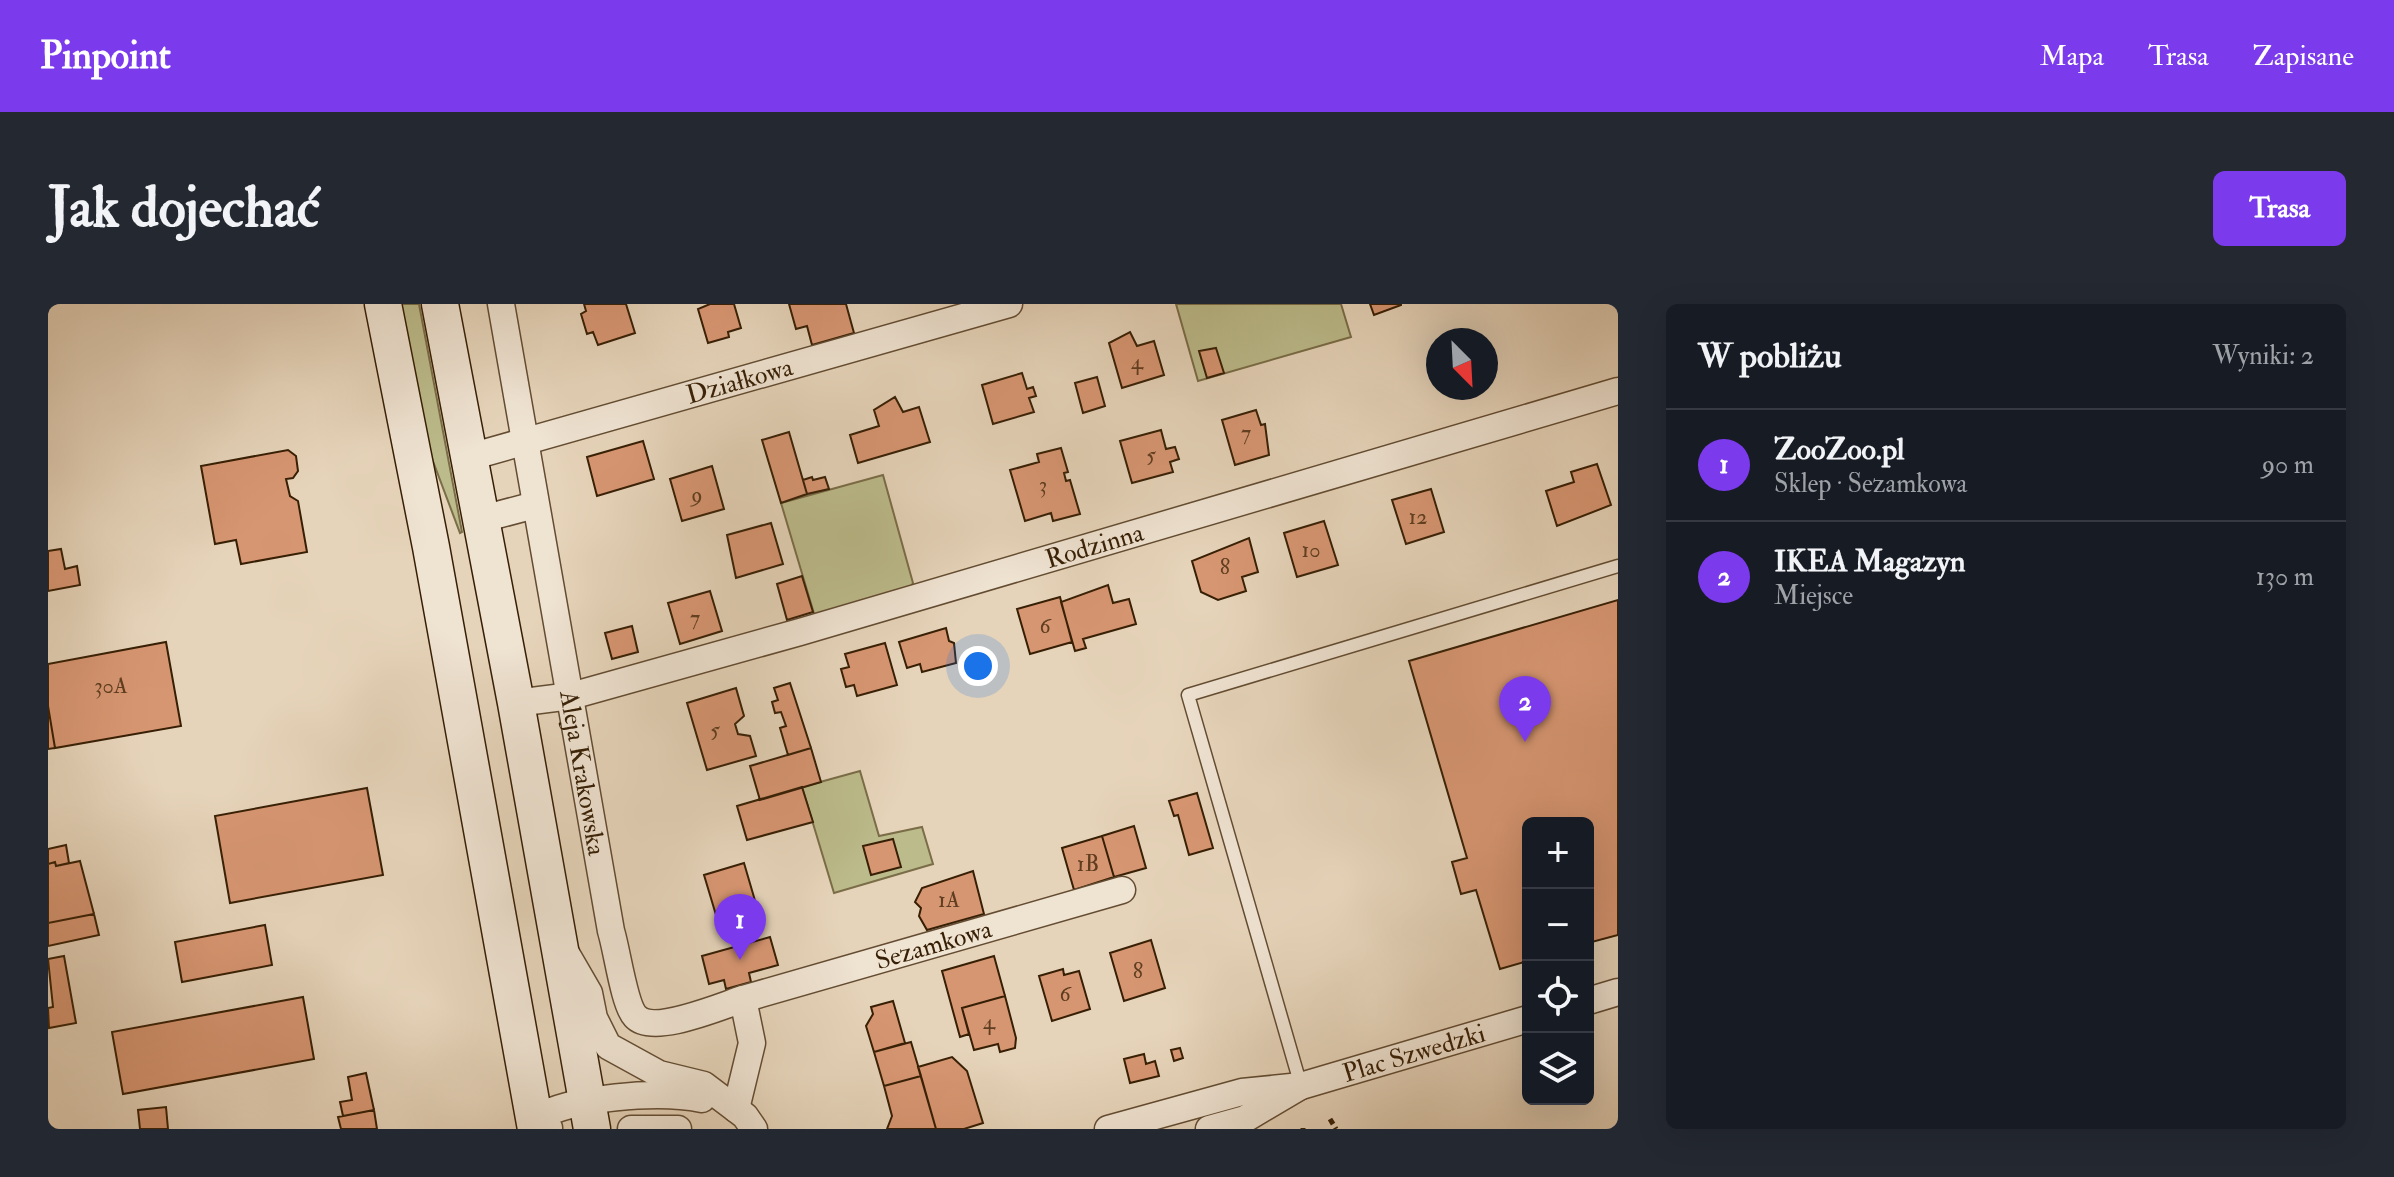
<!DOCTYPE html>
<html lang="pl">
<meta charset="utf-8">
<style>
body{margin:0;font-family:"IM FELL Double Pica",serif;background:#242831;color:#f1f3f6}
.controls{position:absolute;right:24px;bottom:24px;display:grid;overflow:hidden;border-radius:12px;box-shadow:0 8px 32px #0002}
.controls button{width:72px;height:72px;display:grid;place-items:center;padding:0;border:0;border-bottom:2px solid #363941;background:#171b24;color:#f1f3f6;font:40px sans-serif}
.compass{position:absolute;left:1378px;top:24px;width:72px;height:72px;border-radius:50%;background:#171b24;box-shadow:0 8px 32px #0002;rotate:156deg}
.you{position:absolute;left:930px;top:362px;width:28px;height:28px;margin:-20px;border:6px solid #fff;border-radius:50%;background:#1a73e8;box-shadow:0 0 0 12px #1a73e833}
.badge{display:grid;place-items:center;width:52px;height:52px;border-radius:50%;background:#7c3aed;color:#fff;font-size:26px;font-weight:700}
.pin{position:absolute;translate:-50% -66px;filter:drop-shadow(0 2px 4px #0008)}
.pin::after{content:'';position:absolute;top:42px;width:28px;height:24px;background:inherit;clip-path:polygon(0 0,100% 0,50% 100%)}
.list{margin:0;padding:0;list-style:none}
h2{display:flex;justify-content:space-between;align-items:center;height:104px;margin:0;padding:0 32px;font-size:34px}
h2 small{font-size:26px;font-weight:400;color:#9ea1a6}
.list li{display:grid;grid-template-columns:52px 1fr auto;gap:24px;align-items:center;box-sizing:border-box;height:112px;padding:0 32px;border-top:2px solid #363941}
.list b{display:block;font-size:30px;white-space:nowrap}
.list p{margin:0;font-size:26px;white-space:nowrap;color:#9ea1a6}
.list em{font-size:26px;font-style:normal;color:#9ea1a6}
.icon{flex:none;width:44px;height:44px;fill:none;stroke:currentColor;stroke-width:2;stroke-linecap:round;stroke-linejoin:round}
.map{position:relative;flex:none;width:1570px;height:825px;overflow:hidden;border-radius:12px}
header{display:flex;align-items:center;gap:48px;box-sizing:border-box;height:112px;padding:0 40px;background:#7c3aed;color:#fff}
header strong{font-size:38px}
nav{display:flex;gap:44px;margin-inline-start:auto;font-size:28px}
.intro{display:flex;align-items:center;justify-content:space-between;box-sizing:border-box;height:192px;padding:0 48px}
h1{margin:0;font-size:56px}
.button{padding:20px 36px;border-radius:12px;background:#7c3aed;color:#fff;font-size:28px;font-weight:700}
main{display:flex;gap:48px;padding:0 48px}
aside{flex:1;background:#171b24;border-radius:12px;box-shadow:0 8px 32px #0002}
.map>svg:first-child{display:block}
</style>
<header>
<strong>Pinpoint</strong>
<nav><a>Mapa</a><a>Trasa</a><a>Zapisane</a></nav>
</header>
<div class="intro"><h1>Jak dojechać</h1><a class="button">Trasa</a></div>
<main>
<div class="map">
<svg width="1570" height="825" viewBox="0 0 1570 825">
<rect width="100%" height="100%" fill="#e6d4ba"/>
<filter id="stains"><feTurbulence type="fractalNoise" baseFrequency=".0025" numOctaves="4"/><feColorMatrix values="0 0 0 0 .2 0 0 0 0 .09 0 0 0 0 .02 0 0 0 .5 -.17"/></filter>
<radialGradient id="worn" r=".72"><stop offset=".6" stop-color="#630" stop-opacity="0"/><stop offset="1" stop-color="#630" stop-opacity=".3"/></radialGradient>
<path fill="#bcbb8b" stroke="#7a6d48" stroke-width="2" d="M353,0H371L414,228L412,229L380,144Z
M1128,0H1293L1303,33L1150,77Z
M835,171L865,279L862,284L767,313L733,199Z
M812,467L831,532L874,523L885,560L786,589L754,483Z"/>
<path fill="#d79672" stroke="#371f05" stroke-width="2" d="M536,0H578L587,29L550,41L545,28L539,30L533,10L538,7Z
M662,0H686L693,24L680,28L681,33L660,39L650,5Z
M741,0H798L806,29L764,41L759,22L748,25Z
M1322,0H1353V1L1326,11Z
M1082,28L1089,42L1106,37L1116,71L1074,84L1061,39Z
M1168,44L1176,69L1159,74L1151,47Z
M974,69L979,85L985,83L988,92L981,94L986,108L945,120L934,81Z
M1049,73L1057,102L1035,109L1027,79Z
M847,93L855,108L871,103L882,138L810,159L802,131L831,122L826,106Z
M1208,106L1213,121L1217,120L1221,151L1187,161L1174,116Z
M1113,126L1118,145L1127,143L1131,155L1122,158L1125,168L1084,179L1072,137Z
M741,128L759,190L733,199L714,136Z
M595,137L606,175L549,192L539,153Z
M1013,144L1020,168L1016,169L1018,177L1022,176L1032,210L1005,217L1003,209L977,217L962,166L991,158L989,150Z
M240,146L248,152L250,167L245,174L238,175L242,192L250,197L259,248L193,260L188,236L167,240L153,162Z
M1549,160L1563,201L1509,222L1498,187L1526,178L1523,168Z
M664,162L676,205L634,217L622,175Z
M764,173L765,176L777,173L781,185L759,190L755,176Z
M1383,185L1396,228L1358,240L1344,196Z
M1276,217L1290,261L1249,273L1236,229Z
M723,219L735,260L688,274L679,231Z
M1201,234L1210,268L1194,273L1198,287L1170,296L1153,288L1144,257Z
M13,245L17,265L29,262L32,281L0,287V247Z
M754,272L765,308L739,316L729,280Z
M1060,281L1065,299L1081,295L1088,320L1035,335L1038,344L1027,347L1013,298Z
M662,287L674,327L632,340L620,299Z
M1012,293L1024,338L982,350L969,305Z
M1570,296V631L1540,639V519H1480V657L1452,665L1428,586L1413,590L1404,558L1419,554L1361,357Z
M584,322L590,348L564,355L557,329Z
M898,324L901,337L906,339L908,359L874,368L872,360L859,364L851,338Z
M118,338L133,422L7,444L0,402V360Z
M837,339L849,381L809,392L806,381L798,383L793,365L801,363L797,350Z
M742,379L763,444L740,451L732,424L738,422L733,408L727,409L724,398L730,396L726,384Z
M688,384L696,412L687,420L690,430L702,432L708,452L659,466L639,399Z
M0,402L7,444L0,445Z
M763,444L773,478L712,496L702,462Z
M754,483L765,518L699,536L689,502Z
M319,484L335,571L182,599L167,512Z
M1149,489L1165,544L1141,551L1130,511L1126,512L1121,497Z
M1086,522L1098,564L1066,573L1054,532Z
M1054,532L1066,573L1026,586L1014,544Z
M845,535L853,563L823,571L815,542Z
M18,541L21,559L8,562L7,558L0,560V545Z
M32,557L46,610L0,619V560L7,558L8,562Z
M696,559L708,600L668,611L656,571Z
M925,567L936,610L879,626L871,612L873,604L867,598L874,584Z
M46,610L51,631L0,642V619Z
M217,621L224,661L134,678L127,638Z
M722,633L730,661L701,669L703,678L678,685L676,676L661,680L654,652Z
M1103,636L1117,684L1076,697L1062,649Z
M16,652L28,719L1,724L0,704L5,703L0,655Z
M946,652L957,692L914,704L921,730L912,733L894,667Z
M1015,665L1016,671L1031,667L1042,705L1004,717L991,672Z
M957,692L968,734L967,744L952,748L950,740L926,746L914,704Z
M255,693L266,755L75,790L64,728Z
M845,697L857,739L826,748L818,722L825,710L823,703Z
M863,738L873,772L836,782L826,748Z
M1132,744L1135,754L1126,757L1123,746Z
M1096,750L1098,760L1107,757L1111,772L1082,779L1076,755Z
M904,753L919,767L935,819L916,825H888L870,763Z
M318,769L326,806L295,812L292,798L304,796L300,773Z
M873,772L888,825H839L844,812L836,782Z
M118,803L120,825H92L90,806Z
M326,806L329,825H293L290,813Z"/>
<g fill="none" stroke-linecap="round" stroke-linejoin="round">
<g stroke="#634c32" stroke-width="15">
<path id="lane" d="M1253,782L1140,391L1570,262"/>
</g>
<g stroke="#634c32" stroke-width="29">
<g id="street">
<path id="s1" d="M453,0L563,627C569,646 576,700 587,712C604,732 673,702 695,695L704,739L688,805"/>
<path id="s2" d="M422,153L961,0"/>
<path d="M434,215L487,201"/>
<path id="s3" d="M468,399L523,392L752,328L1570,87"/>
<path d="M519,651L541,689L546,714L560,742L611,770L656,781L697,812L706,825"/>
<path id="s4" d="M695,695L1074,586"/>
<path d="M1540,697L1570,688"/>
<path d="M501,824L486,815C524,793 610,786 654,795"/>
<path d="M583,825H630"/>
<path id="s5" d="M1060,825L1194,788L1253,782L1480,715"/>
<path d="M1161,825L1197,815L1251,783"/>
</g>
</g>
<g stroke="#371f05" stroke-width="39">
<path id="secondary" d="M335,0L383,243L488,825
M392,0L468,399L544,825"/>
</g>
<path stroke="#371f05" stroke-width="5" stroke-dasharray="6 4" stroke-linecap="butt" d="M1282,815L1288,825
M1255,825V824"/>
<use href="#lane" stroke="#efe3d2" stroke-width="12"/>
<use href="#street" stroke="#efe3d2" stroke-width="26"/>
<use href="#secondary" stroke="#efe3d2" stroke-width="36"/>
</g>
<g text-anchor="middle" stroke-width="7" stroke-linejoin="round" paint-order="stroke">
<g font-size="22" fill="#5f3d20">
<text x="1089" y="65">4</text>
<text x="1198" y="136">7</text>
<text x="1103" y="158">5</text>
<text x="995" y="188">3</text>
<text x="649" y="198">9</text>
<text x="1370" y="220">12</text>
<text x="1263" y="253">10</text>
<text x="1177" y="270">8</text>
<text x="647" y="321">7</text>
<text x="997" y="329">6</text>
<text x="63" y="389">30A</text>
<text x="667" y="433">5</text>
<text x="1040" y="567">1B</text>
<text x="901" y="603">1A</text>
<text x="1090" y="674">8</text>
<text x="1017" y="697">6</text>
<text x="941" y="725">4</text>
</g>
<g font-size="26" fill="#371f05" stroke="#efe3d2">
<text dy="9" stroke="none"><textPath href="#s2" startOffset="280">Działkowa</textPath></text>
<text dy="9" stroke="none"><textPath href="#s3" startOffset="600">Rodzinna</textPath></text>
<text dy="9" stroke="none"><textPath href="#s1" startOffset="476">Aleja Krakowska</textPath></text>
<text dy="9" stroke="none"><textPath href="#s4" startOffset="198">Sezamkowa</textPath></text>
<text dy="9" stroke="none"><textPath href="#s5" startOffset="316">Plac Szwedzki</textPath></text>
</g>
</g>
<rect width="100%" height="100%" filter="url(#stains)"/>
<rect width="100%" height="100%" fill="url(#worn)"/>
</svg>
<div class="controls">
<button>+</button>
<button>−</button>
<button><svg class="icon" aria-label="locate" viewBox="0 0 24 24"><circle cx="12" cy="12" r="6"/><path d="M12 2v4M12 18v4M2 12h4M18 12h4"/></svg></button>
<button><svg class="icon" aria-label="layers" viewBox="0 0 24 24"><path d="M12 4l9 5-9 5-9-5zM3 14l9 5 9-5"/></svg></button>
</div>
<svg class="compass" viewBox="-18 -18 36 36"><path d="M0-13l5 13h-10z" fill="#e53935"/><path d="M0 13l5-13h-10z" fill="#9ea1a6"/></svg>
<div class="you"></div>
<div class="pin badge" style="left:692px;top:656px">1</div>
<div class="pin badge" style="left:1477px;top:438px">2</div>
</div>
<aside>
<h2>W pobliżu<small>Wyniki: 2</small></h2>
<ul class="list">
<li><span class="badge">1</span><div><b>ZooZoo.pl</b><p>Sklep · Sezamkowa</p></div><em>90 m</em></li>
<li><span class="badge">2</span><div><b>IKEA Magazyn</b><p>Miejsce</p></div><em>130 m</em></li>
</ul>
</aside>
</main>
